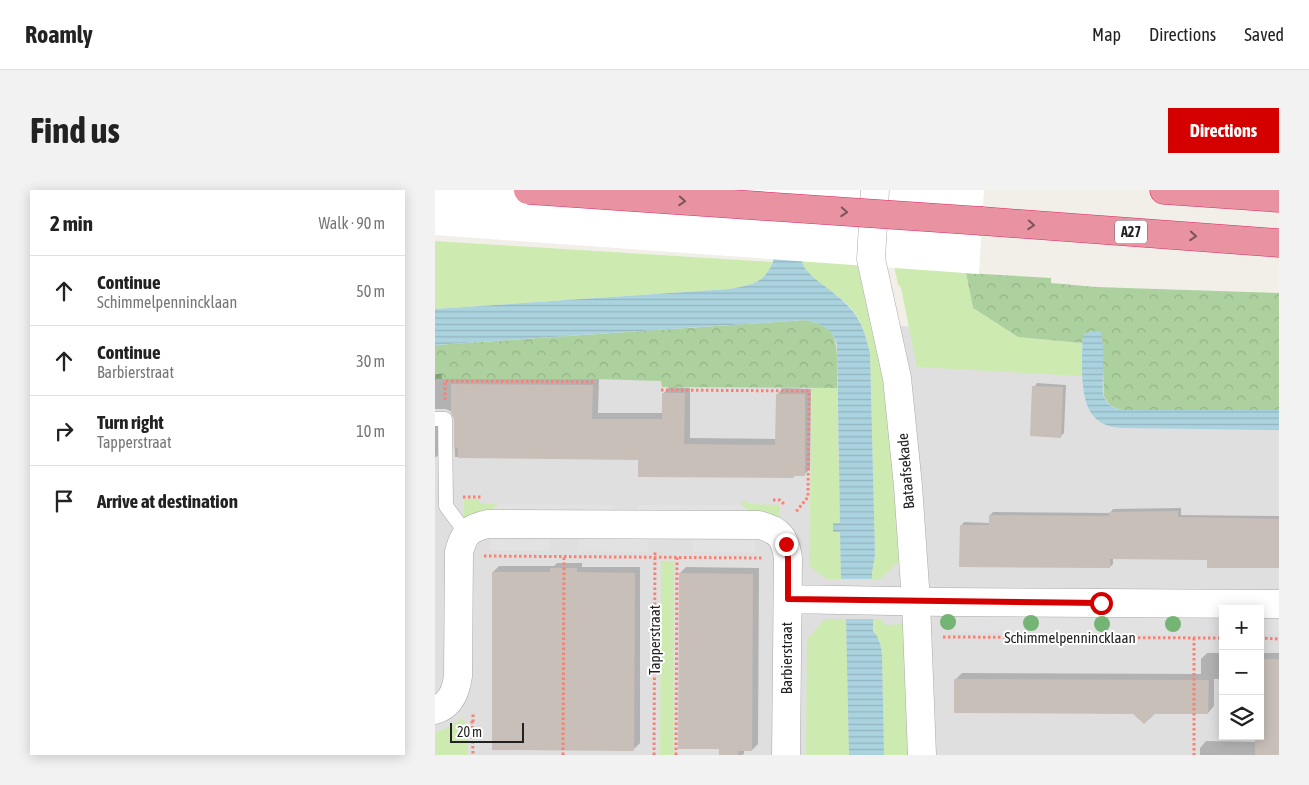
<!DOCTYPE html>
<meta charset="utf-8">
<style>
body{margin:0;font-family:"Asap Condensed",sans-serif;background:#f2f2f2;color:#222}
.controls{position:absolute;right:15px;bottom:15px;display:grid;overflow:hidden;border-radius:0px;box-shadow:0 2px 12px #0003}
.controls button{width:45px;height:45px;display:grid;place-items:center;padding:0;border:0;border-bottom:1px solid #e0e0e0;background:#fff;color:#222;font:25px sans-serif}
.scale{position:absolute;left:15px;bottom:12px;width:74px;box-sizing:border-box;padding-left:5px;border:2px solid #222;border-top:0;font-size:14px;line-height:18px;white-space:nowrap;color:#222;-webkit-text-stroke:4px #fff;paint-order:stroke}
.stop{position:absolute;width:15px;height:15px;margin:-11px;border:4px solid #d40000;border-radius:50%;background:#fff}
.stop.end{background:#d40000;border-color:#fff;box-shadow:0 1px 5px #0008}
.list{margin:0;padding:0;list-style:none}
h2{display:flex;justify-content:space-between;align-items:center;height:65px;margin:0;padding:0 20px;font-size:21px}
h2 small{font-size:16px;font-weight:400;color:#767676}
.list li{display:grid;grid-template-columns:32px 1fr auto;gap:15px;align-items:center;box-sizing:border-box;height:70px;padding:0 20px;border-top:1px solid #e0e0e0}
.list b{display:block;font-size:19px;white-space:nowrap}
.list p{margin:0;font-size:16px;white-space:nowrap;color:#767676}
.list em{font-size:16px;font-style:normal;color:#767676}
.icon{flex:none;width:28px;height:28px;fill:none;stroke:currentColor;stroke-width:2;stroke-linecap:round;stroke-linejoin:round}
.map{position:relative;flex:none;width:844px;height:565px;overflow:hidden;border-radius:0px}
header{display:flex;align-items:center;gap:30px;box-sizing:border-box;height:70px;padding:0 25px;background:#fff;border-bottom:1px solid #e0e0e0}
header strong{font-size:24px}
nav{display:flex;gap:28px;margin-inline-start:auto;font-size:18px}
.intro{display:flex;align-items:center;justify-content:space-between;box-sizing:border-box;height:120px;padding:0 30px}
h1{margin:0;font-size:35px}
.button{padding:12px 22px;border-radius:0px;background:#d40000;color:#fff;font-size:18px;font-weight:700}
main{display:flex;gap:30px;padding:0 30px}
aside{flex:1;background:#fff;border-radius:0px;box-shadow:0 2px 12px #0003}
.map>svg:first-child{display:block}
</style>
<header>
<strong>Roamly</strong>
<nav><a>Map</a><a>Directions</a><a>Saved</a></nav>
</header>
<div class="intro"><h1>Find us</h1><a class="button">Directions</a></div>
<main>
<aside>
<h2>2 min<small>Walk · 90 m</small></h2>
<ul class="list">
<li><svg class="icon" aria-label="ahead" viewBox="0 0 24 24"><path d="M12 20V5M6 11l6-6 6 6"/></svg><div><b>Continue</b><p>Schimmelpennincklaan</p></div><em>50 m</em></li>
<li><svg class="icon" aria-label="ahead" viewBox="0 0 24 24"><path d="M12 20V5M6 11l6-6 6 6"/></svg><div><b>Continue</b><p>Barbierstraat</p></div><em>30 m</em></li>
<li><svg class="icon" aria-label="right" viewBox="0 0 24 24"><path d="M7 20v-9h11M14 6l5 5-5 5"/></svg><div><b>Turn right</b><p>Tapperstraat</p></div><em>10 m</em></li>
<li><svg class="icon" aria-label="arrive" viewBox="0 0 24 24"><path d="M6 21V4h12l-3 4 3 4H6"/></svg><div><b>Arrive at destination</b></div></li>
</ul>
</aside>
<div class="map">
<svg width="844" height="565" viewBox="0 0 844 565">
<defs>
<pattern id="forest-crowns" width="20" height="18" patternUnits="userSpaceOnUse" patternTransform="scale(1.25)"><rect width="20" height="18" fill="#add19e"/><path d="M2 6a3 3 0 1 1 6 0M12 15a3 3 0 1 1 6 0" fill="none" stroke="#95b388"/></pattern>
<pattern id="water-rules" width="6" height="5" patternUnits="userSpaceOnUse" patternTransform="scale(1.25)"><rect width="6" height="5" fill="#aad3df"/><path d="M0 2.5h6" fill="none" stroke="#92b5bf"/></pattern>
</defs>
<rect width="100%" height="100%" fill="#f2efe9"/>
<path fill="#e0dfdf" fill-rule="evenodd" d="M415,132L844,165V565H0V164ZM788,419H825V546H788Z"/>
<path fill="#cdebb0" d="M428,0L450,189L466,369L444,390L437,389V382L440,366L435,163C431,146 427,130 415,117C403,104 387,97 375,85C369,80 367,72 364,65Z
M0,51L338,72C329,94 315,95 294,99L0,119Z
M459,76L531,83L538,118L583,147L647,153V186L482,177L466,98L463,94Z
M377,198H402L405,333L398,334L399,342H405L406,389H392L374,376Z
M29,309H45V313L64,314L54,322L31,330L29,326Z
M306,311H313L314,314L344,315L345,327L343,330L317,324L309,317L306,315Z
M226,371H239L238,565H225Z
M390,429H411L414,565H371L372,449Z
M438,429H445L451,435L468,434L470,438L475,565H449L447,465L442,446L438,441Z
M27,528L33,535V565H0V542L12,538Z"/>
<path fill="url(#forest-crowns)" d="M531,83L616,88V93L661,97L844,103V220H688C678,218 673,215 669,206L667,147L649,145L647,153L583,147L538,118Z
M370,130C395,136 401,141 402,167C402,177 402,188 402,198L227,197L226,191L159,189H2L0,190V155Z"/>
<path fill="#e2e2e2" d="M63,314L179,315V323L54,322Z
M203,315H306L309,317L317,324H203Z
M55,344L114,345V361H55Z
M144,345H213V362L144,361Z
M257,345L320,346V362H258Z
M522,424H590V443L521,442Z
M602,424H660V443H602Z
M673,424L732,425L733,444L673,443Z
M825,424H844V444H825Z"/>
<path fill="url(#water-rules)" d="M342,0L369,77C376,87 386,93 396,101C422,121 427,131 435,163L440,366L437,382V389H406L405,342H398V333H405L402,154C397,137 385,134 370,130L0,155V119L294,99C315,95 329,94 338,72Z
M656,141H665L666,142C669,156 668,169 668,183C668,191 667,200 669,207C672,216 680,219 688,220H844V240L688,238C652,237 648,210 647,180C647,168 647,157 648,145Z
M411,429H438V441L442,446L446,457L447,465L449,565H414Z"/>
<path fill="#fff" d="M0,0H549L544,84L0,45Z"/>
<path fill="#0003" d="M0,184H7V189H164L163,223H228V204L234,197L255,198V248L342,249V205L348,198L376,199L375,279L369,285H360L358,287L204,269L20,267L19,225L15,221L11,219H0Z
M602,193L631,195L629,243L625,247L599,197Z
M0,229L7,232V261L1,267H0Z
M746,318V325L844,326V377L773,369L678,368V374L675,377L526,336L529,332L555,333V325L558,322L675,323L678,319Z
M122,373H147V377H205V553L199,559L58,382L64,376H119Z
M251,377L324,378L323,554L317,560H309V564L307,565H285V558L245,383Z
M772,463H788V489H779V516L773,523L699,522L521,489L527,483L766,484V469Z
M825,463H844V565H765V558L771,551L821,552L825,546Z"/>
<path fill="#c7bfb8" d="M16,194L158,195L157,229H227V203H250L249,254L340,255L341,204H370V286H359V288L203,287V270L23,268V258H19V229L16,223Z
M597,196L628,197L626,248L595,246Z
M743,321V327L844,329V378H772V370L675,369V378L524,377L525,335H554V325L674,326V322Z
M115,378H142V382L200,383L199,561L57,560V382H115Z
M244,383L318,384L317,561H303V565H284V559H243Z
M825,469H844V565H820V546H825Z
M519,489L774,490L773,524H720L709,534L698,524L519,523Z"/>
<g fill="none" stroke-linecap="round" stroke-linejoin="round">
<g stroke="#a9a9a9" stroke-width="15">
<path id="service" d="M0,229H10L11,316L31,343"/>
</g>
<g stroke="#a9a9a9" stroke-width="29">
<path id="minor" d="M440,0L436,69L462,188L473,296L481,411L487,565
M353,409L510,412L844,414
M0,520C16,515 21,501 23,486L24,362C29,343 34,338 53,334L324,335C345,340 350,348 353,368L351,565"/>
</g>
<g stroke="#dc2a67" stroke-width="29">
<path id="motorway" d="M729,0L844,8
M547,31L844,53"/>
</g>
<path stroke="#fa8072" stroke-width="3" stroke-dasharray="2.5 2.5" stroke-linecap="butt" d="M226,200L374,201L373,307L360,323
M10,210V191L158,192
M28,307H47
M338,310H345L350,315
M49,366L328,368
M508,447L788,448
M759,448V565
M825,448L844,449
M37,531L38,565
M38,532V522
M128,565L129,367
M219,565L220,360
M241,565L242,367"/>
<use href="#service" stroke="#fff" stroke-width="14"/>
<use href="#minor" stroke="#fff" stroke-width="28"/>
<use href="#motorway" stroke="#e892a2" stroke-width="28"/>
<g stroke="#dc2a67" stroke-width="29" stroke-linecap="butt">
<path id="motorway-bridge" d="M93,0L547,31"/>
</g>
<use href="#motorway-bridge" stroke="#e892a2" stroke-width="28"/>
</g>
<g fill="#74b475">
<circle cx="513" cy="432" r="8"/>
<circle cx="596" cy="433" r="8"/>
<circle cx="667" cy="434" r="8"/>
<circle cx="738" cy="434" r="8"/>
</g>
<defs><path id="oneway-chevron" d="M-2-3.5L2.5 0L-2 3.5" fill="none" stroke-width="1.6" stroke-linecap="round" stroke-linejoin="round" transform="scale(1.25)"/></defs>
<g stroke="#7b545c">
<use href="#oneway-chevron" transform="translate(247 11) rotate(4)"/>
<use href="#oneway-chevron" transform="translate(409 22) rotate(4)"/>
<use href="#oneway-chevron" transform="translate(596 35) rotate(4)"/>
<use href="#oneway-chevron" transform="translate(758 46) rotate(4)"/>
</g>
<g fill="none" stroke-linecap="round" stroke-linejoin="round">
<path stroke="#d40000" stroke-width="6" d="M351,354L353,368V409L666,413"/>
</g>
<g text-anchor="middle" stroke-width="4" stroke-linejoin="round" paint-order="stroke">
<rect fill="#fff" stroke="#646464" stroke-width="1" x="680" y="30.5" width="32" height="23" rx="4"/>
<g font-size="14" font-weight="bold" fill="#222">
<text x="696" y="47">A27</text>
</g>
<g font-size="15" fill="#222" stroke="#fff">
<text transform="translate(471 281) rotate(-95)" y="5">Bataafsekade</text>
<text x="635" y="453">Schimmelpennincklaan</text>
<text transform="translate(220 450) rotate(-90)" y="5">Tapperstraat</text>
<text transform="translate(352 468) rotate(-90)" y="5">Barbierstraat</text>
</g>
</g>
</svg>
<div class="controls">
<button>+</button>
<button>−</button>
<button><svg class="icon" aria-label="layers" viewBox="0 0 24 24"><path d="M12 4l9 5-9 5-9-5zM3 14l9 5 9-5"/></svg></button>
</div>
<div class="scale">20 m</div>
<div class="stop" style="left:666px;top:413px"></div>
<div class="stop end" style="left:351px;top:354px"></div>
</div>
</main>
